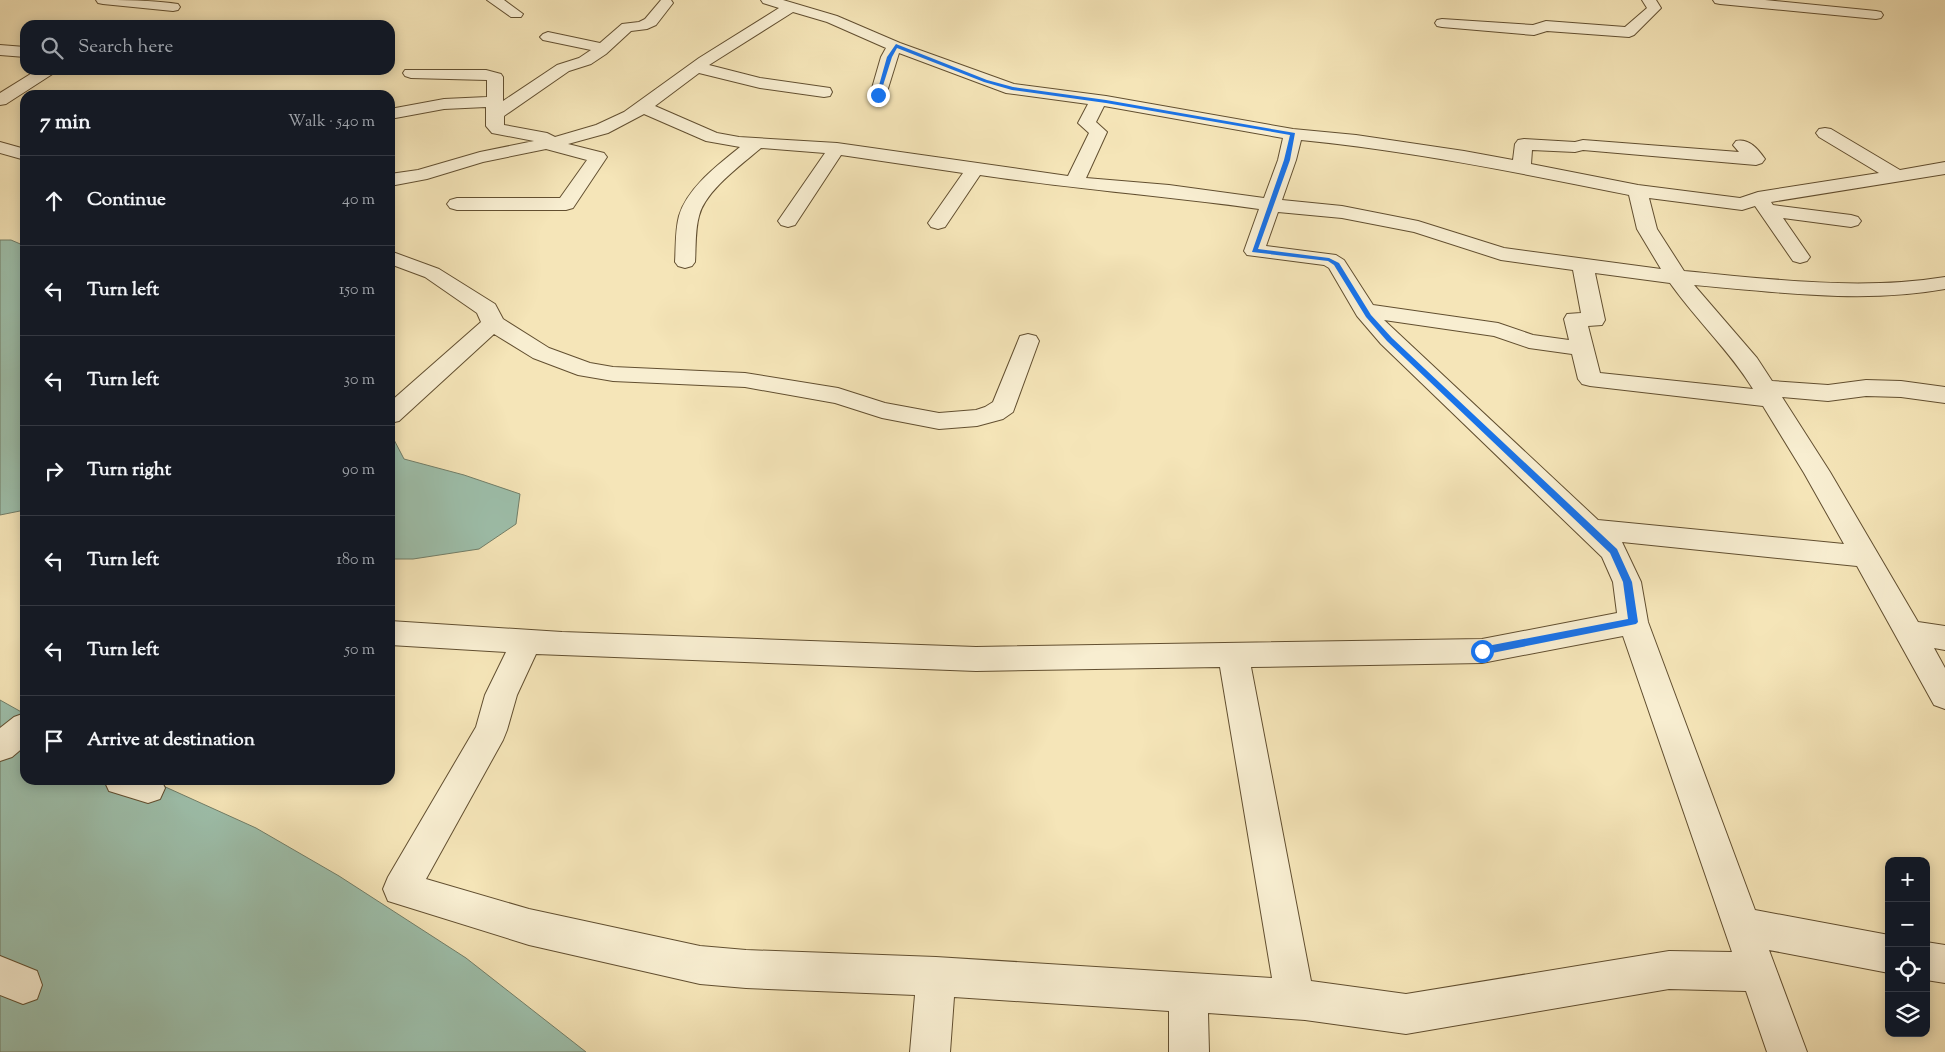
<!DOCTYPE html>
<meta charset="utf-8">
<style>
body{margin:0;font-family:"Sorts Mill Goudy",serif;background:#20242c;color:#f1f3f6}
.controls{position:absolute;right:15px;bottom:15px;display:grid;overflow:hidden;border-radius:10px;box-shadow:0 2px 12px #0003}
.controls button{width:45px;height:45px;display:grid;place-items:center;padding:0;border:0;border-bottom:1px solid #363941;background:#171b24;color:#f1f3f6;font:25px sans-serif}
.stop{position:absolute;width:15px;height:15px;margin:-11px;border:4px solid #1a73e8;border-radius:50%;background:#fff}
.stop.end{background:#1a73e8;border-color:#fff;box-shadow:0 1px 5px #0008}
.list{margin:0;padding:0;list-style:none}
h2{display:flex;justify-content:space-between;align-items:center;height:65px;margin:0;padding:0 20px;font-size:21px}
h2 small{font-size:16px;font-weight:400;color:#9ea1a6}
.list li{display:grid;grid-template-columns:32px 1fr auto;gap:15px;align-items:center;box-sizing:border-box;height:90px;padding:0 20px;border-top:1px solid #363941}
.list b{display:block;font-size:19px;white-space:nowrap}
.list em{font-size:16px;font-style:normal;color:#9ea1a6}
.icon{flex:none;width:28px;height:28px;fill:none;stroke:currentColor;stroke-width:2;stroke-linecap:round;stroke-linejoin:round}
.map{position:relative;flex:none;width:1945px;height:1052px;overflow:hidden}
.search{position:absolute;background:#171b24;box-shadow:0 2px 12px #0003;left:20px;top:20px;width:375px;height:55px;display:flex;align-items:center;gap:12px;box-sizing:border-box;padding:0 18px;border-radius:15px;color:#9ea1a6;font-size:19px}
.panel{position:absolute;background:#171b24;box-shadow:0 2px 12px #0003;left:20px;top:90px;width:375px;height:695px;border-radius:15px}
.map>svg:first-child{display:block}
</style>
<div class="map">
<svg width="1945" height="1052" viewBox="0 0 1945 1052">
<rect width="100%" height="100%" fill="#f5e5b8"/>
<filter id="stains"><feTurbulence type="fractalNoise" baseFrequency=".004" numOctaves="4"/><feColorMatrix values="0 0 0 0 .2 0 0 0 0 .09 0 0 0 0 .02 0 0 0 .5 -.17"/></filter>
<radialGradient id="worn" r=".72"><stop offset=".6" stop-color="#630" stop-opacity="0"/><stop offset="1" stop-color="#630" stop-opacity=".3"/></radialGradient>
<path fill="#9dbfab" stroke="#727e68" d="M0,240H11L25,246V510L0,515Z
M390,432L404,459L464,475L520,494L516,524L479,549L413,559H390Z
M0,700L25,714V780H150L256,828L339,876L466,958L586,1052H0Z"/>
<g fill="none" stroke-linecap="round" stroke-linejoin="round">
<g stroke="#624f30" stroke-width="2">
<path id="minor" d="M96,0C123,0 152,0 178,4L180,7L178,10L173,11L103,4L98,3Z
M487,0H504L523,14L521,17H511Z
M661,0H671L673,3L656,25L647,29L631,31L606,54L591,64L569,71L504,116V125L547,133L555,137L596,125L624,112L699,58L779,8L763,3L761,0H783L837,16L900,43L1014,84L1106,96L1293,129L1356,135L1464,151L1513,160L1515,144L1518,140L1524,139L1575,142L1583,140L1739,152L1733,145L1736,141C1749,138 1758,149 1765,159L1762,163L1756,165L1583,150L1575,152L1532,150L1531,164L1638,185L1740,198L1758,192L1879,173L1819,137L1816,133L1819,129L1825,128L1831,129L1900,170L1945,162V174L1771,202L1773,205L1851,215L1858,217L1861,221L1858,225L1851,227L1783,218L1810,257L1807,261L1800,263L1793,261L1755,206L1742,210L1649,198L1657,229L1684,271C1770,279 1859,291 1945,277V289C1863,304 1776,292 1694,285L1757,358L1772,381L1828,385L1866,380L1901,381L1945,387V403L1901,397L1866,396L1828,401L1782,397L1830,472L1918,622L1945,626V650L1934,648L1945,668V709L1934,705L1857,566L1622,542L1641,582L1648,622L1755,910L1889,935V973L1769,950L1807,1052H1767L1746,991L1669,989L1406,1034L1305,1020L1208,1013L1209,1052H1169V1011L954,997L950,1052H910L915,995L746,988L700,984L529,945L388,901L383,889L388,877L476,727L485,695L506,652L390,645V621L562,632L976,647L1482,639L1617,613L1613,582L1602,557L1381,344L1357,316L1329,268L1324,265L1247,255L1244,251L1259,209C1166,196 1073,189 980,175L945,227L938,229L931,227L928,223L963,173L841,155L795,225L788,227L781,225L778,221L825,153L761,148C741,165 705,191 699,216C695,230 696,247 695,262L692,266L685,268L678,266L675,262C676,247 675,231 679,216C687,188 718,165 740,147L706,141L644,114L608,133L568,144L604,153L607,157L573,208L566,210H457L450,208L447,204L450,200L457,198H560L587,160L546,149L483,162L427,179L390,186V174L418,170L480,152L534,141L492,133L486,126V107L444,109L390,119V109L444,99L487,97V80L411,78L405,76L403,73L405,70H486L501,74L503,77V101L557,65L579,58L591,50L543,40L540,37L543,34L548,32L600,43L622,24L639,22L645,19ZM793,12L827,22L886,48L881,57L870,95L872,99H884L886,95L899,53L1006,93L1088,104L1078,123L1089,133L1068,176L837,143L739,137L717,133L655,106L699,73L760,88L824,97L830,96L832,92L830,88L760,78L709,65ZM1104,106L1283,138L1278,160L1264,198L1169,185L1086,178L1107,132L1096,122ZM1301,140C1412,151 1520,173 1629,195L1637,229L1661,269L1504,248L1418,221L1342,206L1282,200L1296,160ZM1278,212L1342,218L1414,232L1501,260L1573,270L1581,313L1567,314L1564,319L1569,340L1533,335L1498,323L1373,305L1344,260L1336,255L1266,246ZM1595,273L1670,283C1696,320 1730,351 1753,389L1600,373L1588,326L1602,325L1605,320ZM1384,320L1494,336L1529,348L1572,354L1578,379L1582,384L1590,386L1763,406L1804,473L1844,544L1598,520ZM1623,636L1732,952L1669,951L1406,994L1311,981L1251,667L1482,663ZM536,654L976,671L1220,667L1272,978L936,957L746,950L700,946L529,909L426,879L503,740L507,730L517,695Z
M1642,0H1656L1661,8L1634,35L1629,37L1547,31L1534,35L1442,27L1437,26L1435,23L1437,20L1442,19L1533,25L1546,21L1625,27L1647,8Z
M1713,0H1765L1876,11L1881,12L1883,15L1881,18L1876,19L1720,4L1715,3Z
M0,45L25,47V57L0,55Z
M37,70H56L54,73L6,104L0,105V93Z
M0,142L25,149V160L0,153Z
M390,251L439,269L495,304L503,319L549,348L590,363L613,367L745,373L838,388L885,403L939,413L976,410L985,407L993,402L1020,336L1028,334L1036,336L1039,341L1013,412L1003,419L977,426L939,429L882,418L835,403L745,387L613,381L578,375L533,358L494,334L399,421L390,423V402L481,322L477,313L425,277L390,264Z
M25,713V746L12,757L0,761V728L14,717Z
M104,780H161L165,788L160,799L148,803L109,791Z
M1926,942L1945,945V983L1926,980Z
M0,956L37,971L42,985L37,999L23,1004L0,995Z"/>
</g>
<use href="#minor" fill="#f8eed1" fill-rule="evenodd"/>
</g>
<path fill="#1a73e8" d="M896,44L987,80L1013,87L1106,100L1295,133L1290,160L1258,249L1329,258L1339,263L1371,315L1392,338L1617,549L1632,582L1638,622L1636,624L1482,655L1479,654V648L1482,647L1628,619L1623,582L1610,553L1387,341L1366,317L1334,265L1328,261L1252,252L1284,160L1290,135L1106,103L1012,90L984,82L897,48L892,57L880,95L876,96L887,57Z"/>
<rect width="100%" height="100%" filter="url(#stains)"/>
<rect width="100%" height="100%" fill="url(#worn)"/>
</svg>
<div class="controls">
<button>+</button>
<button>−</button>
<button><svg class="icon" aria-label="locate" viewBox="0 0 24 24"><circle cx="12" cy="12" r="6"/><path d="M12 2v4M12 18v4M2 12h4M18 12h4"/></svg></button>
<button><svg class="icon" aria-label="layers" viewBox="0 0 24 24"><path d="M12 4l9 5-9 5-9-5zM3 14l9 5 9-5"/></svg></button>
</div>
<div class="stop" style="left:1482px;top:651px"></div>
<div class="stop end" style="left:878px;top:95px"></div>
<div class="search"><svg class="icon" aria-label="search" viewBox="0 0 24 24"><circle cx="10" cy="10" r="6"/><path d="M15 15l6 6"/></svg>Search here</div>
<section class="panel">
<h2>7 min<small>Walk · 540 m</small></h2>
<ul class="list">
<li><svg class="icon" aria-label="ahead" viewBox="0 0 24 24"><path d="M12 20V5M6 11l6-6 6 6"/></svg><div><b>Continue</b></div><em>40 m</em></li>
<li><svg class="icon" aria-label="left" viewBox="0 0 24 24"><path d="M17 20v-9H6M10 6l-5 5 5 5"/></svg><div><b>Turn left</b></div><em>150 m</em></li>
<li><svg class="icon" aria-label="left" viewBox="0 0 24 24"><path d="M17 20v-9H6M10 6l-5 5 5 5"/></svg><div><b>Turn left</b></div><em>30 m</em></li>
<li><svg class="icon" aria-label="right" viewBox="0 0 24 24"><path d="M7 20v-9h11M14 6l5 5-5 5"/></svg><div><b>Turn right</b></div><em>90 m</em></li>
<li><svg class="icon" aria-label="left" viewBox="0 0 24 24"><path d="M17 20v-9H6M10 6l-5 5 5 5"/></svg><div><b>Turn left</b></div><em>180 m</em></li>
<li><svg class="icon" aria-label="left" viewBox="0 0 24 24"><path d="M17 20v-9H6M10 6l-5 5 5 5"/></svg><div><b>Turn left</b></div><em>50 m</em></li>
<li><svg class="icon" aria-label="arrive" viewBox="0 0 24 24"><path d="M6 21V4h12l-3 4 3 4H6"/></svg><div><b>Arrive at destination</b></div></li>
</ul>
</section>
</div>
